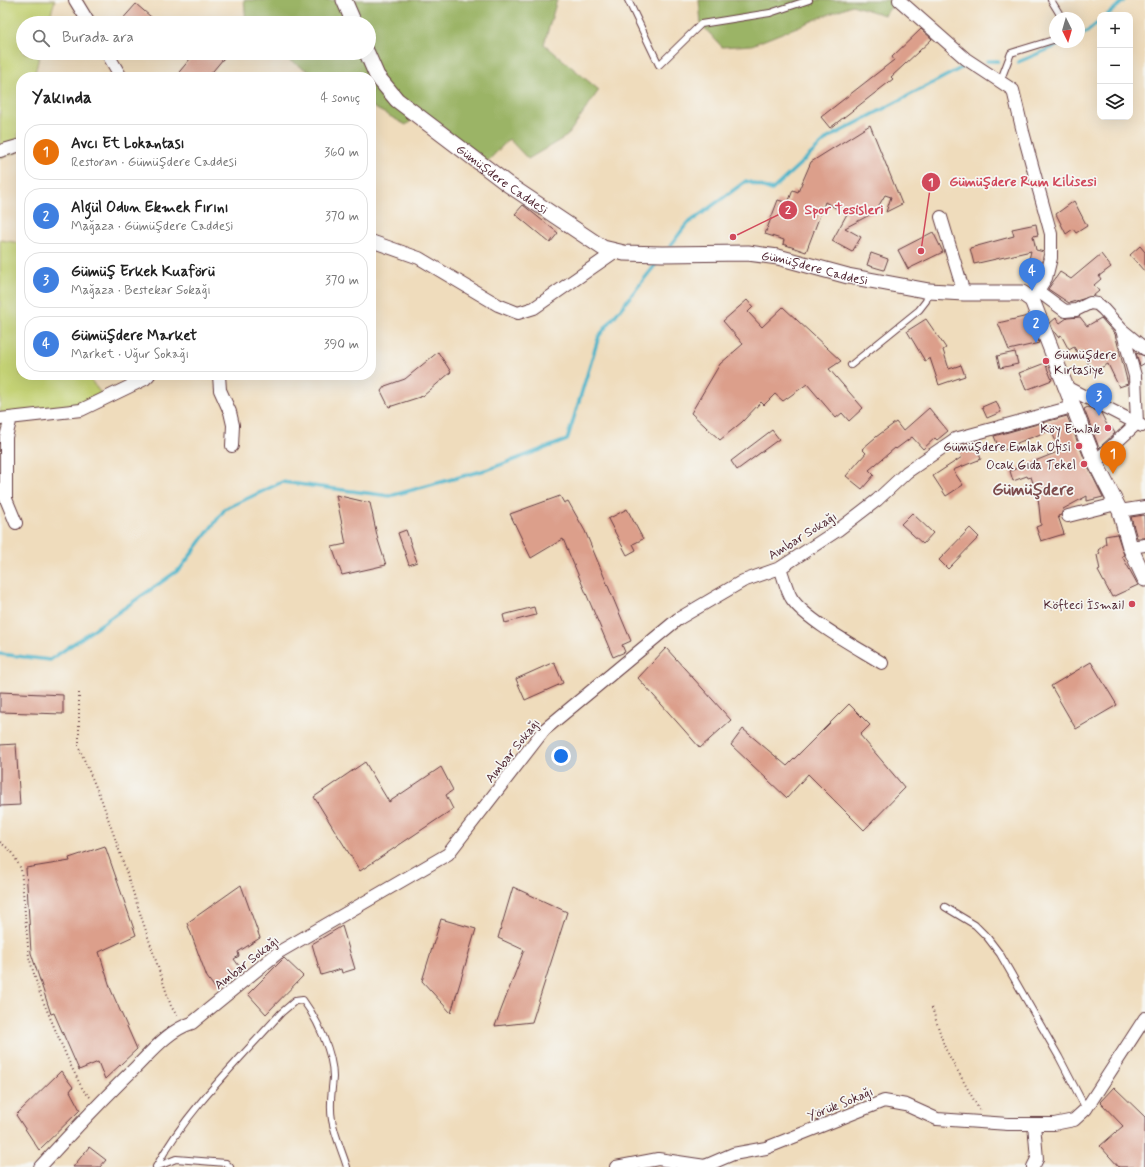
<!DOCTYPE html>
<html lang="tr">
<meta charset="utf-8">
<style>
body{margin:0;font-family:Mynerve,sans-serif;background:#f2f2f2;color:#222}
.controls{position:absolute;right:12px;top:12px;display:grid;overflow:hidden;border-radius:8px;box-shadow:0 4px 16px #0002}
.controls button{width:36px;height:36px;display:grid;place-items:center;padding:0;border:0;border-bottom:1px solid #e0e0e0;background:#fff;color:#222;font:20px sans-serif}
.compass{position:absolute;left:1049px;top:12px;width:36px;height:36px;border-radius:50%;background:#fff;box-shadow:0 4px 16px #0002;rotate:175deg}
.you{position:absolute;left:561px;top:756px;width:14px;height:14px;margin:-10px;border:3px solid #fff;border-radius:50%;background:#1a73e8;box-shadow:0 0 0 6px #1a73e833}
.badge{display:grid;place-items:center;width:26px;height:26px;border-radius:50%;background:#b45309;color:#fff;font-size:13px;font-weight:700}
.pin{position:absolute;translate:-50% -33px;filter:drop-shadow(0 1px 2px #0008)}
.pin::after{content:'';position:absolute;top:21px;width:14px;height:12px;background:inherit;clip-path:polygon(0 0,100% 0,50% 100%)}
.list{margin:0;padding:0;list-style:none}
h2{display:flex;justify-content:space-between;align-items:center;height:52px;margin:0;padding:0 16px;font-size:17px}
h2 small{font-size:13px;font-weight:400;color:#767676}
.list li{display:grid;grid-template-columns:26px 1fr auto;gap:12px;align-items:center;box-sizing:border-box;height:56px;margin:0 8px 8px;padding:0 8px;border:1px solid #e0e0e0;border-radius:16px}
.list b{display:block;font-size:15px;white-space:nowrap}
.list p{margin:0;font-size:13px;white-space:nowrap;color:#767676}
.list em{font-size:13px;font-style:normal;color:#767676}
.icon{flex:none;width:22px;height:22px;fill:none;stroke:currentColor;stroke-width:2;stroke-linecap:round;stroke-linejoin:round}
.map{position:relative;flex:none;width:1145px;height:1167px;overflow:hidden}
.search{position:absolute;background:#fff;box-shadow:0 4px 16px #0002;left:16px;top:16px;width:360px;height:44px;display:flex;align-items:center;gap:10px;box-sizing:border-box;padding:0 14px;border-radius:22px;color:#767676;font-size:15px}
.panel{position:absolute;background:#fff;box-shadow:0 4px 16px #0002;left:16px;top:72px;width:360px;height:308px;border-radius:16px}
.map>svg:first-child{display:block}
</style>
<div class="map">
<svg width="1145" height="1167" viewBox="0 0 1145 1167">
<rect width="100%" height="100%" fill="#f6f6f2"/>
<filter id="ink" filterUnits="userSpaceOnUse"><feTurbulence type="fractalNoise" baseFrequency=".025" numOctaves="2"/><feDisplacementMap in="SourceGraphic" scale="8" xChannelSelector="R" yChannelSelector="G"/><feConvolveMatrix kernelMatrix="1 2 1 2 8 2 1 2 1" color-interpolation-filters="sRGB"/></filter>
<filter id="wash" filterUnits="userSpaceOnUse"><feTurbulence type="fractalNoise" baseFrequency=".012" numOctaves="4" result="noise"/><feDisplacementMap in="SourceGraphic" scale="16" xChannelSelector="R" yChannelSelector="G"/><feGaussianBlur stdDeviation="0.9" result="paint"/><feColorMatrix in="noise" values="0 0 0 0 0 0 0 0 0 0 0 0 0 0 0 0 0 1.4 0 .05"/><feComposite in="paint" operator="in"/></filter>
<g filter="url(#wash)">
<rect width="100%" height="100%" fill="#efdcbc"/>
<path fill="#c4d274" stroke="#877850" d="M0,0H55L48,23H23V53H40L34,77H21V125L18,135V152L0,158Z
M0,240L21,243V375H87L105,399L45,416L0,425Z"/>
<path fill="#9bb466" stroke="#726a48" d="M244,0H557L544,44L599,90L567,136L528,159L509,139L487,162L423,111L406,125L371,106V77H319L276,53H369V23H246Z
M699,0H898L884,15L852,5L752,45L722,47L701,24Z"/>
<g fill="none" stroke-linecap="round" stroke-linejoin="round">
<path stroke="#4ab3c9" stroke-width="3.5" d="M1107,15L1125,0
M1079,36L1087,32L1100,21
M987,61H998
M1018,62L1066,42
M671,245L686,225L746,181L772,190L828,138L965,66
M0,654L50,660L180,569L225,509L282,482L390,496L489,469L567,440L599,336L656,264"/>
</g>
<g id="blocks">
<path fill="#dc9f8b" d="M136,4L158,23H119Z
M921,29L932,39L891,77L893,79L830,128L821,117L894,60L892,57Z
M195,53H228L208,77H175Z
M870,125L902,204L886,212L891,197L885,195L875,212L845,228L861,237L852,252L832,241L847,214L825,202L806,252L783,244L784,240L765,234L778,200L788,203L793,190L798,192L811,162Z
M1074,201L1087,226L1076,233L1073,229L1066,234L1056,214Z
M523,205L558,233L550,243L515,214Z
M1036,224L1038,235L1033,236L1036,250L1044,252L1040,271L1027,268L1031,251L974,264L970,248L1014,236L1012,229Z
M933,232L943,252L908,269L898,250Z
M1140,246L1145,252V272L1130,255Z
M871,253L888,259L884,270L867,265Z
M1101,254L1111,267L1099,276L1101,279L1094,285L1099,291L1093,296L1069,303L1048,289L1060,272L1071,279Z
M747,300L753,307L748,312L762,327L783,307L841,361L829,369L863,408L849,421L842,413L836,418L807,384L783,401L775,394L764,405L761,402L742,422L720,440L691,413L720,364L743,344L723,321Z
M1028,316L1039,343L1009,350L998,323Z
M1080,317L1087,326L1101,318L1115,334L1128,384L1119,387L1108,364L1093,372L1081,350L1077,352L1074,347L1069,350L1061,335L1058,337L1053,330L1050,323L1056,318L1060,323L1067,318Z
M926,319L946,348L943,350L949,369L961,365L965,376L939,385L930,358L925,361L907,331Z
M438,352L451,372L423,396L389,407L381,391L385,386L405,379Z
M1015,352L1018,364L1000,368L997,356Z
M1136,353L1145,356V363L1140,366Z
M1045,363L1052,380L1026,390L1019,373Z
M996,401L1001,412L987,418L982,407Z
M1088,407L1101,413L1109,429L1111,427L1115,433L1099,448L1084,409Z
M929,408L948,431L937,440L935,438L923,449L912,437L896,449L895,448L869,470L874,475L862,489L846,476L866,453L862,449L876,437L896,422L903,431Z
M1067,416L1087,465L1103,497L1087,501V496L1063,509L1061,515L1058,516L1064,534L1041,541L1036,527L1041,525L1038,497L1031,477L1028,478L1027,476L1013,481L1010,471L1060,451L1051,430L1017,443L1018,446L1000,451L994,436Z
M772,430L779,439L737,470L731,461Z
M974,442L981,459L953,470L963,485L946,496L933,476L962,457L957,447Z
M336,495L370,503L378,540L386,565L342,575L332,547L346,544Z
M560,496L564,503L568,501L585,531L631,641L622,645L625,652L613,657L563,539L531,558L510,514Z
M627,509L643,539L633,544L636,550L627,555L608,519Z
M912,513L933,533L923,544L901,524Z
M1144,515L1145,538H1137L1131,517Z
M970,528L979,537L948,569L939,560Z
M406,530L417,562L409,565L398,533Z
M1117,534L1124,555L1122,556L1138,585L1112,597L1098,571L1100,570L1097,555L1100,553L1098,550L1106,544L1105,536Z
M534,607L536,615L505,623L503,615Z
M666,648L731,720L700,748L638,678Z
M554,662L563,683L525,700L516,679Z
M1091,662L1117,705L1076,729L1051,686Z
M0,692L63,695V714L0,712Z
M849,704L870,725L860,735L905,788L864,830L808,774L787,798L731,745L743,729L787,766Z
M16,744L20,805L0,806V745Z
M365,762L389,802L441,767L453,790L446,795L453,809L360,871L314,797Z
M105,846L136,935L99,952L111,990L137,1049L105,1079L98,1062L79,1070L54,1013L51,1014L31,953L26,868L70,861L69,858Z
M241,885L260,938L238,952L239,956L234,959L242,970L215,988L207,977L187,923Z
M513,887L567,912L532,1022L495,1026L524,950L498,938Z
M441,919L476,929L451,1013L422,981Z
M342,926L355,969L342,973L341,969L321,975L312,944Z
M284,958L303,976L266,1014L248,994Z
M61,1071L73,1087L70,1091L80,1110L39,1150L16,1115Z
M1114,1087L1145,1117V1167H1119L1100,1146L1123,1126L1100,1102Z
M89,1147L106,1160L100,1167H73Z"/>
</g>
</g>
<g filter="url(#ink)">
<use href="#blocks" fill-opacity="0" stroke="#633b41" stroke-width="1"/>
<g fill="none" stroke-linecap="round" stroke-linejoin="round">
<g stroke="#633b41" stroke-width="8">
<path id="service" d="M628,0L659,65L701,24L770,13L809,0
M1051,0L1062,18
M1000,82L1011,53L1053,40L1055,36
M851,365L919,310L926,301L929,291
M945,907L975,925L987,937L1000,954L1059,1057L1086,1109
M156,1167C186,1111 239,1060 281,1013L295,1001L303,1000C317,1019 333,1052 333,1077C332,1092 329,1104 332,1120C335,1136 342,1151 347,1167
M156,1167L176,1159L226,1163L230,1167"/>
</g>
<g stroke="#633b41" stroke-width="14">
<path id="minor" d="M75,0L89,23
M899,0L966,59L1013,90L1023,132L1051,234V258L1046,278L1032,300
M107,53L121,77
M0,151L21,145
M941,217L964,293
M371,241L419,258L498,305L518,313L534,308L616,251
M1038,291L1065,311L1076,310L1090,303L1097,304L1103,309L1122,330L1145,349
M219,375L220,390L230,412L233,425L232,446
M1064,386L1142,426
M11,418L6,437V499L16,523
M0,419L81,410L145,379L149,375
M1095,462L1137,423L1135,376L1122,330
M1120,511L1145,507
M1068,516L1116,504
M1130,547L1145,545
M780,568C784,577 786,590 792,599C807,621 858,648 882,663
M40,1167C71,1133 102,1100 135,1068C152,1051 169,1030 192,1023L279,952L448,854L544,730L678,619L743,581L780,568L838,530L877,500L907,472L955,439L1072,407
M616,1167L658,1159L705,1166L733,1154L766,1148L884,1101L906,1105L937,1119L1008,1124H1054L1074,1120L1086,1109L1145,1018
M1033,1167L1037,1159L1034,1124"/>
</g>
<g stroke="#633b41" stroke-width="17">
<g id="tertiary">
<path d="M344,0L354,23"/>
<path id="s1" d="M367,53L377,76L397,100L509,185L603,248L624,253L662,254L748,253L778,257L848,276L929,291L964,293H1022L1032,300L1095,462L1120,511L1130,547L1145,579"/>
</g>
</g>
<path stroke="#633b41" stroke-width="2" stroke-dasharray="1 3" stroke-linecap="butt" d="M79,693V748L102,801L118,847L171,1006L177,1016
M0,842L12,852L21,869L29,957L40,994L69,1062L83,1090L90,1097
M932,1008L945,1048L980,1111"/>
<use href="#service" stroke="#fff" stroke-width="6"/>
<use href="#minor" stroke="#fff" stroke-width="12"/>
<use href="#tertiary" stroke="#fff" stroke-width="15"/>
</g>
</g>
<g fill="#d1495b" stroke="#f6f6f2" stroke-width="1.5">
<circle cx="1046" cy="361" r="4"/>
<circle cx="1108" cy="428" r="4"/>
<circle cx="1079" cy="446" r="4"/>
<circle cx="1084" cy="464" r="4"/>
<circle cx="1132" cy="604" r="4"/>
</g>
<g text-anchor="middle" stroke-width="3.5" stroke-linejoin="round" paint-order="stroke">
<g font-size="13" fill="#4a1f2b" stroke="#f6f6f2">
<text dy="5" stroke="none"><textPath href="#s1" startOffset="188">Gümüşdere Caddesi</textPath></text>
<text dy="5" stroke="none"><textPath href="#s1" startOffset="524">Gümüşdere Caddesi</textPath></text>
<text transform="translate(802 535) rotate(-32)" y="5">Ambar Sokağı</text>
<text transform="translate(512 750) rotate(-51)" y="5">Ambar Sokağı</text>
<text transform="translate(246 962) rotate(-38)" y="5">Ambar Sokağı</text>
<text transform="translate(840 1103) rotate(-22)" y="5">Yörük Sokağı</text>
</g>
<g font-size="13" fill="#4a1f2b" stroke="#f6f6f2" text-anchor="end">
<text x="1054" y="359" text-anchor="start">Gümüşdere<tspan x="1054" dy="15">Kırtasiye</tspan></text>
<text x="1100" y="433">Köy Emlak</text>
<text x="1071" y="451">Gümüşdere Emlak Ofisi</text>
<text x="1076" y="469">Ocak Gıda Tekel</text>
<text x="1124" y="609">Köfteci İsmail</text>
</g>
<g font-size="17" font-weight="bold" fill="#7d4c4d" stroke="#f6f6f2">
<text x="1033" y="495">Gümüşdere</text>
</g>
</g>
<path fill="none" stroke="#d1495b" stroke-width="1.5" d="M921 251L931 182M733 237L788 210"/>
<g fill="#d1495b" stroke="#f6f6f2" stroke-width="1.5">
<circle cx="921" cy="251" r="4"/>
<circle cx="733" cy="237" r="4"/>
<circle cx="931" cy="182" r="10"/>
<circle cx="788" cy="210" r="10"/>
</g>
<g font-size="12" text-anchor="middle" font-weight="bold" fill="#fff">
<text x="931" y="186">1</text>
<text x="788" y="214">2</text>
</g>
<g font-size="14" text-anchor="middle" font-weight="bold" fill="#d1495b" stroke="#f6f6f2" stroke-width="3.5" stroke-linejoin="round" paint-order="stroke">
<text x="1023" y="186">Gümüşdere Rum Kilisesi</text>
<text x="844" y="214">Spor Tesisleri</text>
</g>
</svg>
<div class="controls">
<button>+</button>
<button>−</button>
<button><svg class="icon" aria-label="layers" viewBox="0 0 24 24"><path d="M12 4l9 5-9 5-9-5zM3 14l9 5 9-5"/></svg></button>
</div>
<svg class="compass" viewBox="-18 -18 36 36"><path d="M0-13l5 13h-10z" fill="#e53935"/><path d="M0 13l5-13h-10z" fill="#767676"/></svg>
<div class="you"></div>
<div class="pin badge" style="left:1113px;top:474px;background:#e8710a">1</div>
<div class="pin badge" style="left:1036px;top:343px;background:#3f7fe0">2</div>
<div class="pin badge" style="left:1099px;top:416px;background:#3f7fe0">3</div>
<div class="pin badge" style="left:1032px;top:291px;background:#3f7fe0">4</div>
<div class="search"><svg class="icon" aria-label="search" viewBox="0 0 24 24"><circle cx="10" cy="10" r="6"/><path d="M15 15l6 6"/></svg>Burada ara</div>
<section class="panel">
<h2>Yakında<small>4 sonuç</small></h2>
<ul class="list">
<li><span class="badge" style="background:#e8710a">1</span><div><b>Avcı Et Lokantası</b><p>Restoran · Gümüşdere Caddesi</p></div><em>360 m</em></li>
<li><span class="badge" style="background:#3f7fe0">2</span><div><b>Algül Odun Ekmek Fırını</b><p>Mağaza · Gümüşdere Caddesi</p></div><em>370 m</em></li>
<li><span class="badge" style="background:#3f7fe0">3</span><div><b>Gümüş Erkek Kuaförü</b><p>Mağaza · Bestekar Sokağı</p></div><em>370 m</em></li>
<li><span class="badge" style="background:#3f7fe0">4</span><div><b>Gümüşdere Market</b><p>Market · Uğur Sokağı</p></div><em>390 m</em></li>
</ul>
</section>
</div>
